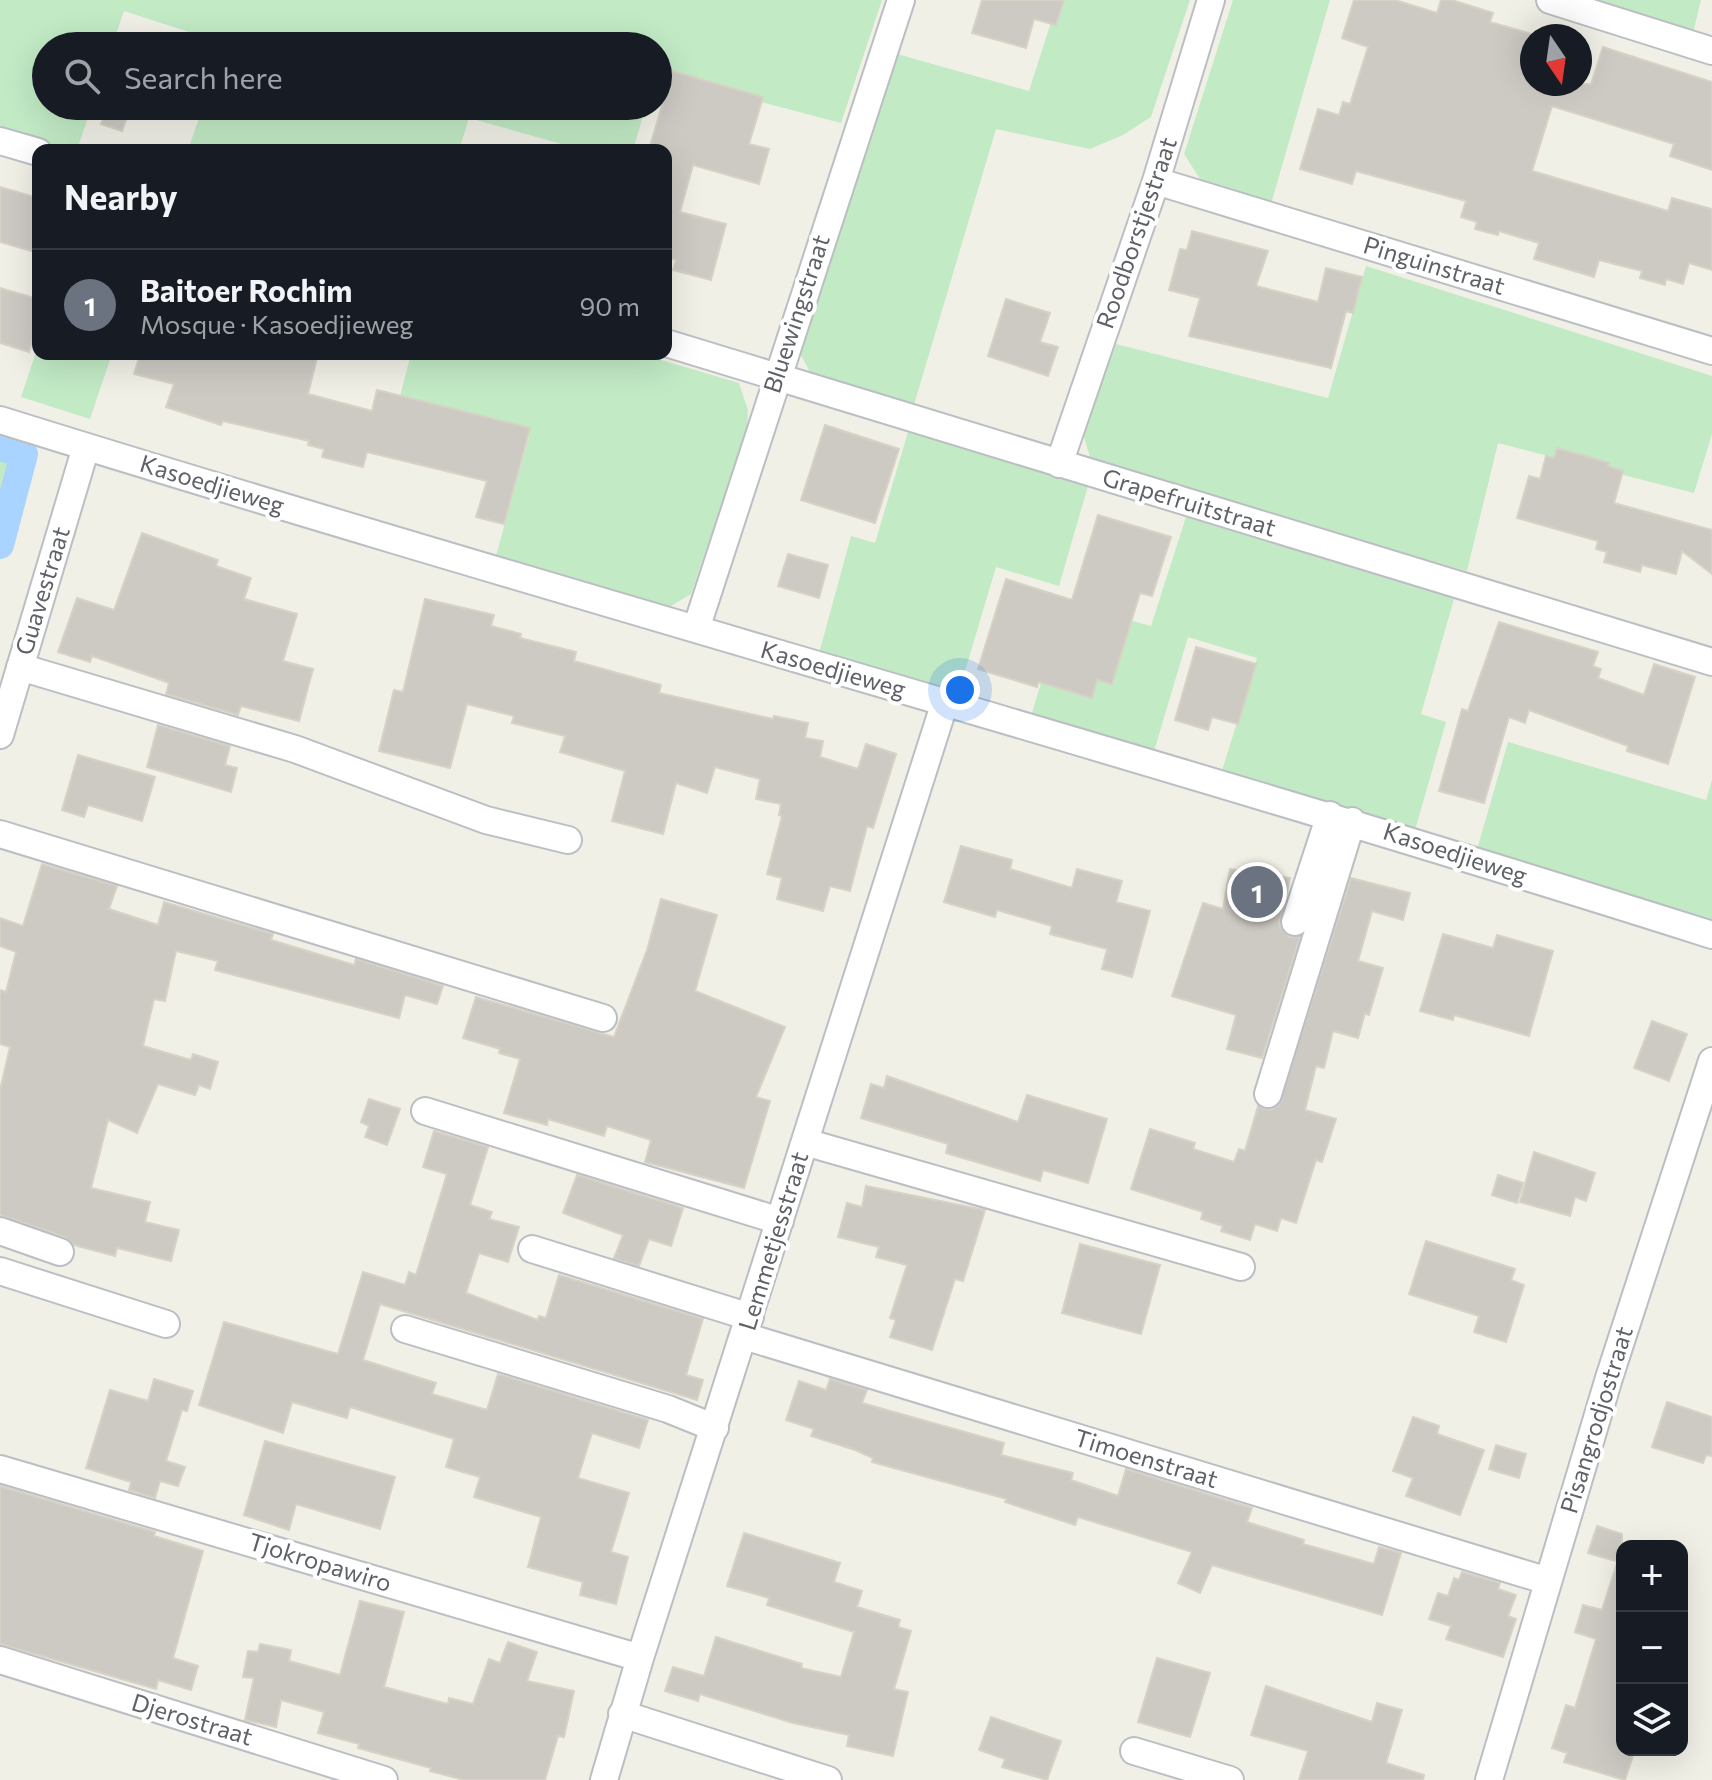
<!DOCTYPE html>
<meta charset="utf-8">
<style>
body{margin:0;font-family:Commissioner,sans-serif;background:#242831;color:#f1f3f6}
.controls{position:absolute;right:24px;bottom:24px;display:grid;overflow:hidden;border-radius:16px;box-shadow:0 8px 32px #0002}
.controls button{width:72px;height:72px;display:grid;place-items:center;padding:0;border:0;border-bottom:2px solid #363941;background:#171b24;color:#f1f3f6;font:40px sans-serif}
.compass{position:absolute;left:1520px;top:24px;width:72px;height:72px;border-radius:50%;background:#171b24;box-shadow:0 8px 32px #0002;rotate:167deg}
.you{position:absolute;left:960px;top:690px;width:28px;height:28px;margin:-20px;border:6px solid #fff;border-radius:50%;background:#1a73e8;box-shadow:0 0 0 12px #1a73e833}
.badge{display:grid;place-items:center;width:52px;height:52px;border-radius:50%;background:#8c9099;color:#fff;font-size:26px;font-weight:700}
.pin{position:absolute;translate:-50% -50%;border:4px solid #fff;box-shadow:0 2px 8px #0006}
.list{margin:0;padding:0;list-style:none}
h2{display:flex;justify-content:space-between;align-items:center;height:104px;margin:0;padding:0 32px;font-size:34px}
h2 small{font-size:26px;font-weight:400;color:#9ea1a6}
.list li{display:grid;grid-template-columns:52px 1fr auto;gap:24px;align-items:center;box-sizing:border-box;height:112px;padding:0 32px;border-top:2px solid #363941}
.list b{display:block;font-size:30px;white-space:nowrap}
.list p{margin:0;font-size:26px;white-space:nowrap;color:#9ea1a6}
.list em{font-size:26px;font-style:normal;color:#9ea1a6}
.icon{flex:none;width:44px;height:44px;fill:none;stroke:currentColor;stroke-width:2;stroke-linecap:round;stroke-linejoin:round}
.map{position:relative;flex:none;width:1712px;height:1780px;overflow:hidden}
.search{position:absolute;background:#171b24;box-shadow:0 8px 32px #0002;left:32px;top:32px;width:640px;height:88px;display:flex;align-items:center;gap:20px;box-sizing:border-box;padding:0 28px;border-radius:44px;color:#9ea1a6;font-size:30px}
.panel{position:absolute;background:#171b24;box-shadow:0 8px 32px #0002;left:32px;top:144px;width:640px;height:216px;border-radius:16px}
.map>svg:first-child{display:block}
</style>
<div class="map">
<svg width="1712" height="1780" viewBox="0 0 1712 1780">
<rect width="100%" height="100%" fill="#f1f0e7"/>
<path fill="#c2eac5" d="M0,0H882L841,123L658,75V46H223V43L124,11L112,46H46V106H92L77,150H48L0,136Z
M1058,0H1190L1151,117L1123,135L1090,149L996,129L913,408L815,381L797,348L897,54L1029,91Z
M1233,0H1330L1271,204L1204,185L1184,154Z
M1588,0H1701L1693,33Z
M203,106H646L633,150H583L469,118L459,150H188Z
M1366,266L1712,376V434L1694,493L1498,443L1467,571L1110,468L1090,457L1083,434L1116,344L1328,398Z
M38,346V354H112L90,419L21,397Z
M411,354H641L739,383L748,410L747,429L691,594L671,606L653,604L496,556L529,436L399,400Z
M908,432L1088,486L1059,586L996,567L957,698L818,657L851,536L875,543Z
M0,447L24,454L0,545Z
M1186,517L1454,599L1421,714L1446,722L1414,834L1220,777L1257,658L1188,637L1152,758L1029,723L1065,602L1151,626Z
M1508,742L1706,800L1712,780V927L1476,853Z"/>
<g fill="none" stroke-linecap="round" stroke-linejoin="round">
<path stroke="#a9d4ff" stroke-width="28" d="M0,447L24,454L0,545"/>
</g>
<path fill="#cdcac4" stroke="#d7d2c5" stroke-width="2" d="M982,0H1064L1056,25L1034,19L1026,48L972,33Z
M1354,0H1395L1437,13L1441,0H1452L1493,13L1490,22L1532,34V84H1591L1603,47L1712,82V170L1670,156L1674,144L1552,106L1532,171L1668,211L1672,198L1712,209V270L1689,263L1683,284L1666,279L1665,285L1640,278L1642,271L1599,260L1594,277L1534,259L1539,243L1499,231L1498,235L1475,229L1477,222L1461,217L1466,201L1356,171L1352,184L1300,169L1318,109L1339,115L1343,102L1350,104L1368,47L1342,38Z
M672,71L763,97L749,144L769,149L759,184L693,165L680,212L726,224L711,280L673,270L676,260L666,257V150H649Z
M107,106H131L122,131L101,124Z
M0,187L38,198V253L0,242Z
M1192,231L1268,251L1256,286L1318,302L1326,268L1362,277L1353,313L1346,311L1331,368L1189,336L1200,298L1169,290L1180,249L1187,250Z
M0,288L38,299V321L29,352L0,343Z
M1006,299L1050,313L1040,342L1058,347L1048,376L988,356Z
M140,354H318L308,394L372,411L377,390L530,428L504,524L476,517L487,481L367,452L363,467L322,457L324,449L308,445L309,441L223,421L221,425L166,407L174,384L134,374Z
M825,425L899,449L875,523L801,500Z
M1557,448L1609,463L1608,466L1623,471L1614,503L1712,530V574L1682,551L1676,574L1642,565L1640,572L1604,562L1607,552L1596,549L1598,541L1517,518L1529,476L1540,479L1546,456L1554,458Z
M1098,515L1171,537L1152,596L1140,593L1112,684L1097,680L1092,698L1039,682L1037,687L978,669L1006,579L1072,600Z
M142,533L218,560L216,566L251,578L244,599L297,614L283,661L313,669L299,721L241,706L238,715L166,694L169,683L161,680L92,656L90,662L58,652L77,598L114,610Z
M788,554L828,565L819,598L778,586Z
M425,599L494,615L491,626L521,634L520,638L576,652L574,661L661,685L659,693L773,719L774,716L808,723L805,738L823,741L820,757L858,769L866,744L896,754L873,828L867,826L850,891L830,886L823,911L777,899L782,878L767,874L782,816L779,815L781,804L756,799L760,779L715,767L707,793L676,783L663,834L612,821L625,771L560,752L565,736L512,723L514,716L467,704L450,768L379,751L394,690L403,692Z
M1499,622L1598,652L1593,666L1601,669L1598,678L1644,695L1654,664L1695,677L1668,764L1627,751L1628,746L1529,710L1525,723L1509,717L1484,803L1439,791L1462,709L1468,711Z
M1196,647L1256,664L1238,724L1212,717L1208,730L1175,720Z
M158,725L230,746L225,765L237,768L231,792L147,767Z
M78,755L155,777L142,821L88,805L84,817L62,810Z
M961,846L1012,860L1010,869L1072,888L1077,869L1122,881L1116,902L1150,911L1132,977L1102,969L1107,949L1050,934L1052,926L997,910L995,917L944,902Z
M42,864L117,886L109,909L158,925L164,902L273,934L271,940L354,965L356,959L443,986L437,1004L405,995L399,1018L215,970L218,961L176,951L165,1001L154,999L143,1046L191,1060L193,1054L218,1062L210,1089L199,1085L195,1095L158,1084L137,1133L108,1120L91,1188L150,1202L145,1222L179,1230L171,1261L117,1248L115,1256L74,1245L65,1237L0,1215V1090L10,1047L0,1044V990L6,992L16,952L0,946V918L23,926Z
M1230,869L1290,878L1279,925L1289,937H1300L1262,1058L1227,1049L1236,1015L1172,996L1203,903L1223,909Z
M1351,878L1410,893L1403,920L1372,911L1358,961L1383,968L1369,1015L1365,1013L1358,1038L1333,1031L1324,1068L1316,1066L1305,1110L1336,1119L1322,1162L1316,1160L1296,1223L1281,1218L1277,1231L1255,1224L1250,1240L1221,1231L1223,1226L1201,1219L1203,1212L1131,1189L1150,1129L1195,1143L1193,1149L1234,1162L1239,1149L1245,1151L1258,1106L1271,1110L1279,1105Z
M661,899L717,915L695,991L785,1027L756,1097L770,1101L744,1188L645,1162L651,1140L607,1126L604,1136L548,1119L547,1125L504,1113L520,1059L499,1053L500,1049L463,1038L476,997L614,1037L647,950Z
M1443,934L1493,948L1497,935L1553,951L1529,1036L1454,1015L1453,1020L1420,1011Z
M1652,1021L1687,1034L1669,1081L1634,1068Z
M887,1076L1018,1122L1027,1095L1107,1119L1088,1183L1043,1170L1040,1181L946,1153L948,1144L861,1118L871,1084L884,1088Z
M369,1099L400,1109L387,1145L365,1137L369,1126L361,1122Z
M434,1131L488,1147L470,1205L492,1212L489,1219L519,1227L508,1262L479,1253L466,1293L538,1320L539,1316L546,1318L559,1275L703,1319L686,1375L703,1380L697,1400L380,1304L363,1360L436,1383L432,1394L487,1410L498,1374L648,1420L639,1448L592,1433L578,1478L629,1493L611,1552L628,1557L616,1604L580,1595L583,1582L528,1567L541,1517L474,1497L480,1477L446,1467L454,1439L350,1407L347,1418L292,1402L283,1433L199,1405L224,1322L338,1354L363,1272L405,1285L409,1272L416,1275L447,1174L423,1167Z
M1534,1152L1595,1173L1586,1201L1575,1197L1570,1216L1520,1202Z
M577,1175L683,1208L671,1246L649,1239L639,1266L614,1258L623,1235L563,1213Z
M1498,1175L1523,1183L1517,1203L1492,1195Z
M866,1186L985,1210L963,1281L955,1279L932,1350L890,1337L896,1320L890,1318L907,1265L876,1257L879,1247L838,1237L847,1203L862,1207Z
M1426,1241L1515,1269L1511,1280L1524,1285L1506,1342L1474,1332L1479,1316L1409,1294Z
M1080,1244L1160,1265L1141,1334L1062,1313Z
M154,1379L193,1391L187,1411L182,1410L166,1461L185,1467L178,1486L160,1481L155,1498L129,1490L131,1482L86,1468L110,1390L148,1401Z
M830,1379L867,1390L862,1403L1004,1443L1001,1455L1073,1473L1071,1480L1118,1496L1126,1469L1252,1508L1247,1522L1304,1540L1303,1544L1374,1564L1379,1547L1401,1553L1382,1615L1212,1565L1200,1593L1178,1583L1192,1552L1078,1517L1075,1525L1005,1502L1007,1499L872,1462L873,1458L855,1450L811,1436L814,1429L786,1420L799,1381L826,1390Z
M1667,1402L1712,1417V1456L1706,1455L1703,1463L1652,1447Z
M1413,1417L1439,1426L1437,1434L1484,1450L1460,1515L1406,1496L1413,1478L1393,1471Z
M265,1441L395,1477L380,1529L296,1504L289,1530L244,1515Z
M1496,1445L1526,1454L1519,1478L1489,1469Z
M0,1486L155,1532L154,1536L203,1551L173,1658L198,1666L191,1690L158,1680L156,1689L0,1644Z
M1597,1526L1622,1534V1563L1588,1553Z
M744,1533L840,1563L834,1582L862,1591L857,1607L900,1620L898,1627L911,1631L894,1689L908,1692L893,1756L847,1746L849,1735L793,1723L700,1694L698,1701L665,1691L673,1667L704,1676L716,1637L802,1664L801,1668L841,1677L854,1632L767,1605L769,1598L727,1586Z
M1617,1563L1622,1564V1750H1635L1625,1780L1564,1762L1567,1753L1552,1748L1566,1705L1575,1708L1596,1639L1575,1632L1583,1605L1602,1610Z
M1462,1572L1500,1583L1498,1589L1516,1595L1508,1616L1516,1619L1503,1657L1446,1639L1451,1626L1429,1619L1438,1593L1448,1596L1454,1578L1459,1580Z
M360,1601L404,1612L384,1687L448,1704L449,1698L473,1704L489,1659L500,1663L508,1642L537,1652L527,1681L574,1691L564,1737L558,1736L545,1780H464L430,1771L431,1768L358,1748L359,1744L318,1733L324,1712L281,1700L276,1727L245,1720L254,1678L243,1677L248,1651L258,1652L260,1644L291,1650L289,1661L340,1675Z
M1157,1658L1210,1673L1190,1737L1138,1722Z
M1266,1686L1372,1722L1377,1703L1402,1710L1386,1763L1424,1775L1423,1780H1299L1308,1751L1251,1735Z
M991,1717L1061,1741L1047,1780L1002,1767L1005,1759L979,1750Z"/>
<g fill="none" stroke-linecap="round" stroke-linejoin="round">
<g stroke="#bbbec3" stroke-width="30">
<path id="minor" d="M1550,0L1712,51
M0,141L38,152
M1156,181L1712,351
M666,343L1712,662
M0,420C569,597 1144,755 1712,935
M1059,464L1156,181L1211,0
M696,629L901,0
M20,667L295,749L486,820L568,840
M0,735L86,447
M0,834L603,1018
M1295,922L1330,815
M1268,1094L1352,821
M425,1111L780,1221
M805,1142L1241,1267
M0,1231L60,1252
M532,1249L750,1317
M0,1271L166,1324
M405,1329L668,1409L715,1428
M744,1336L1548,1581
M0,1469L640,1658
M0,1660L384,1780
M622,1714L828,1780
M1134,1751L1230,1780
M604,1780L640,1658L945,702
M1489,1780L1609,1378L1712,1061"/>
</g>
<use href="#minor" stroke="#fff" stroke-width="26"/>
</g>
<g text-anchor="middle" stroke-width="8" stroke-linejoin="round" paint-order="stroke">
<g font-size="24" fill="#5e6268" stroke="#fff">
<text transform="translate(1137 233) rotate(-71)" y="8">Roodborstjestraat</text>
<text transform="translate(1434 266) rotate(17)" y="8">Pinguinstraat</text>
<text transform="translate(797 314) rotate(-72)" y="8">Bluewingstraat</text>
<text transform="translate(212 485) rotate(17)" y="8">Kasoedjieweg</text>
<text transform="translate(1189 503) rotate(17)" y="8">Grapefruitstraat</text>
<text transform="translate(43 591) rotate(-73)" y="8">Guavestraat</text>
<text transform="translate(833 670) rotate(16)" y="8">Kasoedjieweg</text>
<text transform="translate(1455 854) rotate(18)" y="8">Kasoedjieweg</text>
<text transform="translate(774 1241) rotate(-73)" y="8">Lemmetjesstraat</text>
<text transform="translate(1597 1420) rotate(-73)" y="8">Pisangrodjostraat</text>
<text transform="translate(1146 1459) rotate(17)" y="8">Timoenstraat</text>
<text transform="translate(320 1563) rotate(17)" y="8">Tjokropawiro</text>
<text transform="translate(192 1720) rotate(17)" y="8">Djerostraat</text>
</g>
</g>
</svg>
<div class="controls">
<button>+</button>
<button>−</button>
<button><svg class="icon" aria-label="layers" viewBox="0 0 24 24"><path d="M12 4l9 5-9 5-9-5zM3 14l9 5 9-5"/></svg></button>
</div>
<svg class="compass" viewBox="-18 -18 36 36"><path d="M0-13l5 13h-10z" fill="#e53935"/><path d="M0 13l5-13h-10z" fill="#9ea1a6"/></svg>
<div class="you"></div>
<div class="pin badge" style="left:1257px;top:892px;background:#6b7280">1</div>
<div class="search"><svg class="icon" aria-label="search" viewBox="0 0 24 24"><circle cx="10" cy="10" r="6"/><path d="M15 15l6 6"/></svg>Search here</div>
<section class="panel">
<h2>Nearby<small></small></h2>
<ul class="list">
<li><span class="badge" style="background:#6b7280">1</span><div><b>Baitoer Rochim</b><p>Mosque · Kasoedjieweg</p></div><em>90 m</em></li>
</ul>
</section>
</div>
